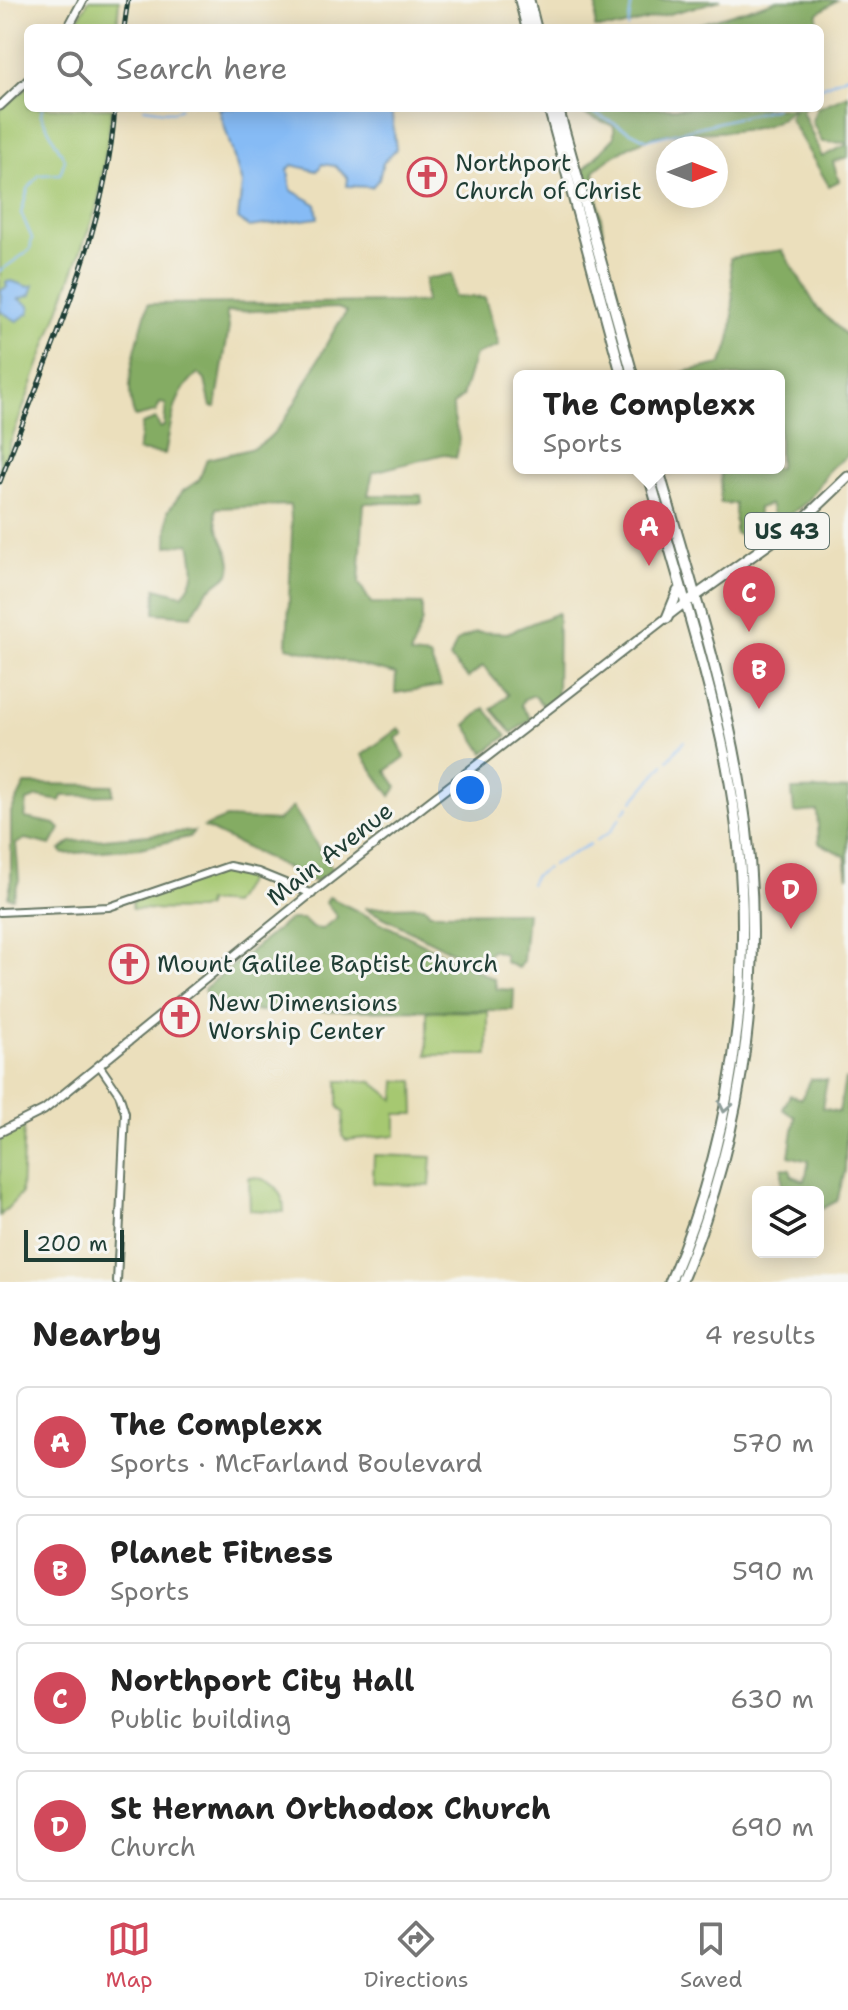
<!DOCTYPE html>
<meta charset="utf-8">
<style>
body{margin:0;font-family:"Shantell Sans",sans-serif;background:#f6f6f6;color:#222}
.controls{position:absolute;right:24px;bottom:24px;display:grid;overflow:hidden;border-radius:12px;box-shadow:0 4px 20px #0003}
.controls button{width:72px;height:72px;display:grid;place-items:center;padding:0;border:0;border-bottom:2px solid #e0e0e0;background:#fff;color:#222;font:40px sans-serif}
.compass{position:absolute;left:656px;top:136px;width:72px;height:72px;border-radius:50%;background:#fff;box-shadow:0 4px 20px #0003;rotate:90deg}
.scale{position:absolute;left:24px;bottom:20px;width:100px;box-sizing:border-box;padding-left:8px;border:4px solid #1f3d34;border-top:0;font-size:22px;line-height:28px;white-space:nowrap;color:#1f3d34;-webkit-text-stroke:6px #f6f6f2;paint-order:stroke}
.you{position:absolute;left:470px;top:790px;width:28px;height:28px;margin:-20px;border:6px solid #fff;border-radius:50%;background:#1a73e8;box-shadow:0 0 0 12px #1a73e833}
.badge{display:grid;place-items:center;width:52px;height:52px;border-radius:50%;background:#d1495b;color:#fff;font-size:26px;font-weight:700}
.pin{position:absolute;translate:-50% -66px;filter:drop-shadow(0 2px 4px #0008)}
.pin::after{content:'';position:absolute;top:42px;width:28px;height:24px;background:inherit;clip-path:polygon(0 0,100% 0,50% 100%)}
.popup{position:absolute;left:513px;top:370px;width:272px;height:104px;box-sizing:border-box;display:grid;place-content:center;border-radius:12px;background:#fff;filter:drop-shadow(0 2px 6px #0005);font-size:26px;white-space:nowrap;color:#767676}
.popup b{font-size:30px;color:#222}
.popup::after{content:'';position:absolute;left:50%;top:100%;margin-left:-16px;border:16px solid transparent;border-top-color:#fff}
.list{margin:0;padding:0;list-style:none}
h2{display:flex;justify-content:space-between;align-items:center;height:104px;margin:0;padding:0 32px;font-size:34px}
h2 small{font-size:26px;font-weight:400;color:#767676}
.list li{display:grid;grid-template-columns:52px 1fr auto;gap:24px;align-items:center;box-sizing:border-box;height:112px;margin:0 16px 16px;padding:0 16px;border:2px solid #e0e0e0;border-radius:12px}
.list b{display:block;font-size:30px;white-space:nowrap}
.list p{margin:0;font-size:26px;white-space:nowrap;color:#767676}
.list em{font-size:26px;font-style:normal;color:#767676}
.icon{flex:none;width:44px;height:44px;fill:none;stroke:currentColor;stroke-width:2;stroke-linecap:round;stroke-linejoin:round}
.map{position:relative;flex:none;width:848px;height:1282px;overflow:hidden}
.search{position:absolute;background:#fff;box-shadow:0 4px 20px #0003;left:24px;right:24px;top:24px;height:88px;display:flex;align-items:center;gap:20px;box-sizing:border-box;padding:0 28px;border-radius:12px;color:#767676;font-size:30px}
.sheet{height:616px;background:#fff}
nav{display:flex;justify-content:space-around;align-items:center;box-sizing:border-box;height:112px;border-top:2px solid #e0e0e0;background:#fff;font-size:22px;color:#767676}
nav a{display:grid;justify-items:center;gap:4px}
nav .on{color:#d1495b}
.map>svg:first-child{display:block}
</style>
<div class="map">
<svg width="848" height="1282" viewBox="0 0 848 1282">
<rect width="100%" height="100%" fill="#f6f6f2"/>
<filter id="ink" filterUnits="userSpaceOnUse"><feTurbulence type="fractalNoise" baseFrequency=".0125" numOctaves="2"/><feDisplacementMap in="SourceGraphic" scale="16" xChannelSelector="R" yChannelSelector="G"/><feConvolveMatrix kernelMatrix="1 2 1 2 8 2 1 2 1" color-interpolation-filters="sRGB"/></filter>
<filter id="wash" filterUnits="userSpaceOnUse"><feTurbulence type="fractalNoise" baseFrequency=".006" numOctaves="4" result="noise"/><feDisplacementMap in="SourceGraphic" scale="32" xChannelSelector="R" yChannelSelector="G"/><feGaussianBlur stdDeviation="1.8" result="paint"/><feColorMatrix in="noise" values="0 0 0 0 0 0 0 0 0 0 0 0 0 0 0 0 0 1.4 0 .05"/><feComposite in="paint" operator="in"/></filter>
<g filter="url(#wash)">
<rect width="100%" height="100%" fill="#ebdfbc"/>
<path fill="#a6c871" stroke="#628252" stroke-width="2" d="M89,0H119L117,28H73Z
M28,87V108H112L98,204L0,471V110Z
M237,870L250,873V876L232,904L207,902L206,907L199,910L132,909V902L217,871Z
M427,1011L488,1012V1055H427Z
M338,1081H371L395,1100L396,1081H414L415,1114H396V1135L346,1140L342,1136L344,1113L338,1106Z
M24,1125L21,1194L0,1216V1134Z
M374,1155L432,1157L430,1186L373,1183Z
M249,1177C270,1177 284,1190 284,1212L250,1210Z"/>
<path fill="#84ac63" stroke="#52744c" stroke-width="2" d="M597,0H721L617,28H595Z
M778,0H837L818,13L816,28H686Z
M848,95V143L822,142L812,121L817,108Z
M569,108H792C768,142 689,127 654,137C632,143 611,156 594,171L606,252L584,169L614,138V126Z
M794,108H804L802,111L822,157L848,144V157L833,162L839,181L829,186L789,118Z
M782,250L818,309L848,337V455L830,469L808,501L776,525L770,504L758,508L757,536L746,538L735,533V504L720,503L721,468H779V376H683V372L721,364C739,332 732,293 730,258Z
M452,274L454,296L485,298L499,346L475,355L462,397L453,405C452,430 464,430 456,458L444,454L373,472L368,495H421L422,503H364L359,583L371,603L422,604V621L410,655L430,657L441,686L395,693L396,674L287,647L292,532L290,505L216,508C212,534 238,555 229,574L206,592L191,616L155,613L156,588L182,595C198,580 194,563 190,543L167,546L168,511L183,491L199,480L207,459C222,455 240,453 255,447C292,432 320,343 347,312L338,308L226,312L229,327L216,407H211L205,380L198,373C172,395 172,422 165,454L138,451L142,424L156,419L160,428L164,426L166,404L160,403L156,412L135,417C121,382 139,339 148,304L425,302V279Z
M558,613L557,696L544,707L534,695L524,699L521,705L531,719L512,733L492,709L508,695L483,666L468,678L450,659L457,641L476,632L507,633Z
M485,708L507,736L484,753L466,725Z
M399,728L403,734L396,738L405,757L386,771L397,787L391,796L362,755Z
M25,784L113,785V795L62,796L60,801L38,797L27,801L25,818L55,824L60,829L51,845L25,839L16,844L19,880L13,898L8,897L11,884V812Z
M848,789V877L845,856L819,843L817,811L794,813L792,790Z
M293,807L333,871L315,882L204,827L226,818L277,821Z
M194,831L189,837L140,848L64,854L60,850L71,842Z
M329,897L494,979L497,989L514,990L513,1010L211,1011L204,989L290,919H303L312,928L322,929L337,917L326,903Z
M424,906L430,913L527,912L523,961L518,968L505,962L504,954L492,950L478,965L365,908Z
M811,1079L827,1080L822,1108L839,1112L845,1079L848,1080L845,1171L837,1201L818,1211V1192H782V1168L790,1169L792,1176L805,1181L809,1161L789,1156L795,1117L783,1109L790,1095L801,1099Z"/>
<path fill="#86bbf5" stroke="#527c94" stroke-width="2" d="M219,108H391L396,149L383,163L379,179L372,187L347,186L348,178L335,166L322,164L317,171L292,165L288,170L291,190L316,204L318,218L249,227L238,219L242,184Z
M12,281L28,287L34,285L31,295L19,299L30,306L29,313L17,321L0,311L1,290L7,287L6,282Z"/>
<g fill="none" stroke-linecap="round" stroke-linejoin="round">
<path stroke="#86bbf5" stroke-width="2" d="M628,28L632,0
M820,88L848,75
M144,108L173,112L180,108
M584,108L647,140L776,108
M0,271L30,250L32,238L21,213L28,189L39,175L60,174L65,160L41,115L42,108
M668,760L684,741
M633,801L664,764
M623,813L629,806
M595,841L610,832L620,818
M552,865L590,844
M530,884L534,876L547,868"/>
</g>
</g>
<g filter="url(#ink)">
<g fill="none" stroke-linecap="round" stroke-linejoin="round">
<g stroke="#667664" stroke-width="10">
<path id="tertiary" d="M0,912L109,907L229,866L258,872L312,894
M99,1065L119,1094L125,1113L117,1282"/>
</g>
<g stroke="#667664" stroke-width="11">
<path id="secondary" d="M68,28L83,0
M0,106L28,80
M0,1132L44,1110L304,899L684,604"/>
</g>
<g stroke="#667664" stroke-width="13">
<path id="trunk" d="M520,0L527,28
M529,0L536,28
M549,108L622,376
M558,108L633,376
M647,468C674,567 707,666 727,766C760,939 740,1121 670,1282
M658,468C688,574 724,682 741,790C768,956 747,1128 681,1282
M690,600L805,518L848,477
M667,618L678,591"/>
</g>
<use href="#tertiary" stroke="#fff" stroke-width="6"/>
<use href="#secondary" stroke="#fff" stroke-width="7"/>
<use href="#trunk" stroke="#fff" stroke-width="9"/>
<g stroke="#1f3d34" stroke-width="5">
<path id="rail" d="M124,28L128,0
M0,482C45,361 106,237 115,108"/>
</g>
<use href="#rail" stroke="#f6f6f2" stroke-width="2" stroke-dasharray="6" stroke-linecap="butt"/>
</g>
<defs><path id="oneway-chevron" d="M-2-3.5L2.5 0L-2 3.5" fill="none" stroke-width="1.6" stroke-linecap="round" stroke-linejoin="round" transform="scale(2)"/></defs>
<use stroke="#8f9e9a" href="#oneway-chevron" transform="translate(725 1107) rotate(102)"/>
</g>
<defs>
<g id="church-ring" transform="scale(2)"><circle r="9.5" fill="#f6f6f2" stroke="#d1495b" stroke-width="1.5"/><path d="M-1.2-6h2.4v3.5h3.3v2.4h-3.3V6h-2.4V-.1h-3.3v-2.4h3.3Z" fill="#d1495b"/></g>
</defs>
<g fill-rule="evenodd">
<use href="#church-ring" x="427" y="177"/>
<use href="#church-ring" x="129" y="964"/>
<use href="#church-ring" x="180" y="1017"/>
</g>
<g text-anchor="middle" stroke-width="6" stroke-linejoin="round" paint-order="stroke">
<rect fill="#f6f6f2" stroke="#60746d" stroke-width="2" x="745" y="513" width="84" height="36" rx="6"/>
<g font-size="22" font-weight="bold" fill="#1f3d34">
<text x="787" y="539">US 43</text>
</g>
<g font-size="24" fill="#1f3d34" stroke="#f6f6f2" text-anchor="start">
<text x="455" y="171">Northport<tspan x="455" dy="28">Church of Christ</tspan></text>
<text x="157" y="972">Mount Galilee Baptist Church</text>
<text x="208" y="1011">New Dimensions<tspan x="208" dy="28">Worship Center</tspan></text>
</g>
<g font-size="24" fill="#1f3d34" stroke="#f6f6f2">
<text transform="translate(330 854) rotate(-38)" y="8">Main Avenue</text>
</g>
</g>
</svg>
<div class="controls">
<button><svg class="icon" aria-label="layers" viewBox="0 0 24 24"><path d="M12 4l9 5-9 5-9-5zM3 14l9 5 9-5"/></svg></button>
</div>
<svg class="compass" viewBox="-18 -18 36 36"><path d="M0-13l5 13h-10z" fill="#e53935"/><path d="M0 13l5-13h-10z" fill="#767676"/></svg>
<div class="scale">200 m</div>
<div class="you"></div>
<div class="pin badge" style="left:649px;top:566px">A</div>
<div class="popup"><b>The Complexx</b>Sports</div>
<div class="pin badge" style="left:759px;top:709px">B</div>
<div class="pin badge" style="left:749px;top:632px">C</div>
<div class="pin badge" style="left:791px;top:929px">D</div>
<div class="search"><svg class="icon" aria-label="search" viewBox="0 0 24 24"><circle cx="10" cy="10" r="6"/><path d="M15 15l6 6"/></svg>Search here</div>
</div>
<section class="sheet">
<h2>Nearby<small>4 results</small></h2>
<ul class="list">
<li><span class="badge">A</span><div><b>The Complexx</b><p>Sports · McFarland Boulevard</p></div><em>570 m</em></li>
<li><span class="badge">B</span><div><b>Planet Fitness</b><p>Sports</p></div><em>590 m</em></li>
<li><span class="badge">C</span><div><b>Northport City Hall</b><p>Public building</p></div><em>630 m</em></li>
<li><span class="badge">D</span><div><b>St Herman Orthodox Church</b><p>Church</p></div><em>690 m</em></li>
</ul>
</section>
<nav>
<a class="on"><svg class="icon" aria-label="map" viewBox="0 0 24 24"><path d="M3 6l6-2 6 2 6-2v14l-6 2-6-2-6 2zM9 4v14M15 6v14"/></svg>Map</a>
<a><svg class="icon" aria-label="directions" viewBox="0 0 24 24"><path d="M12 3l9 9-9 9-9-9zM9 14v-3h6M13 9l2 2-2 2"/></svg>Directions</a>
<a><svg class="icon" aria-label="saved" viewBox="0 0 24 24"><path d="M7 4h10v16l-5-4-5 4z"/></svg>Saved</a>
</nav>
